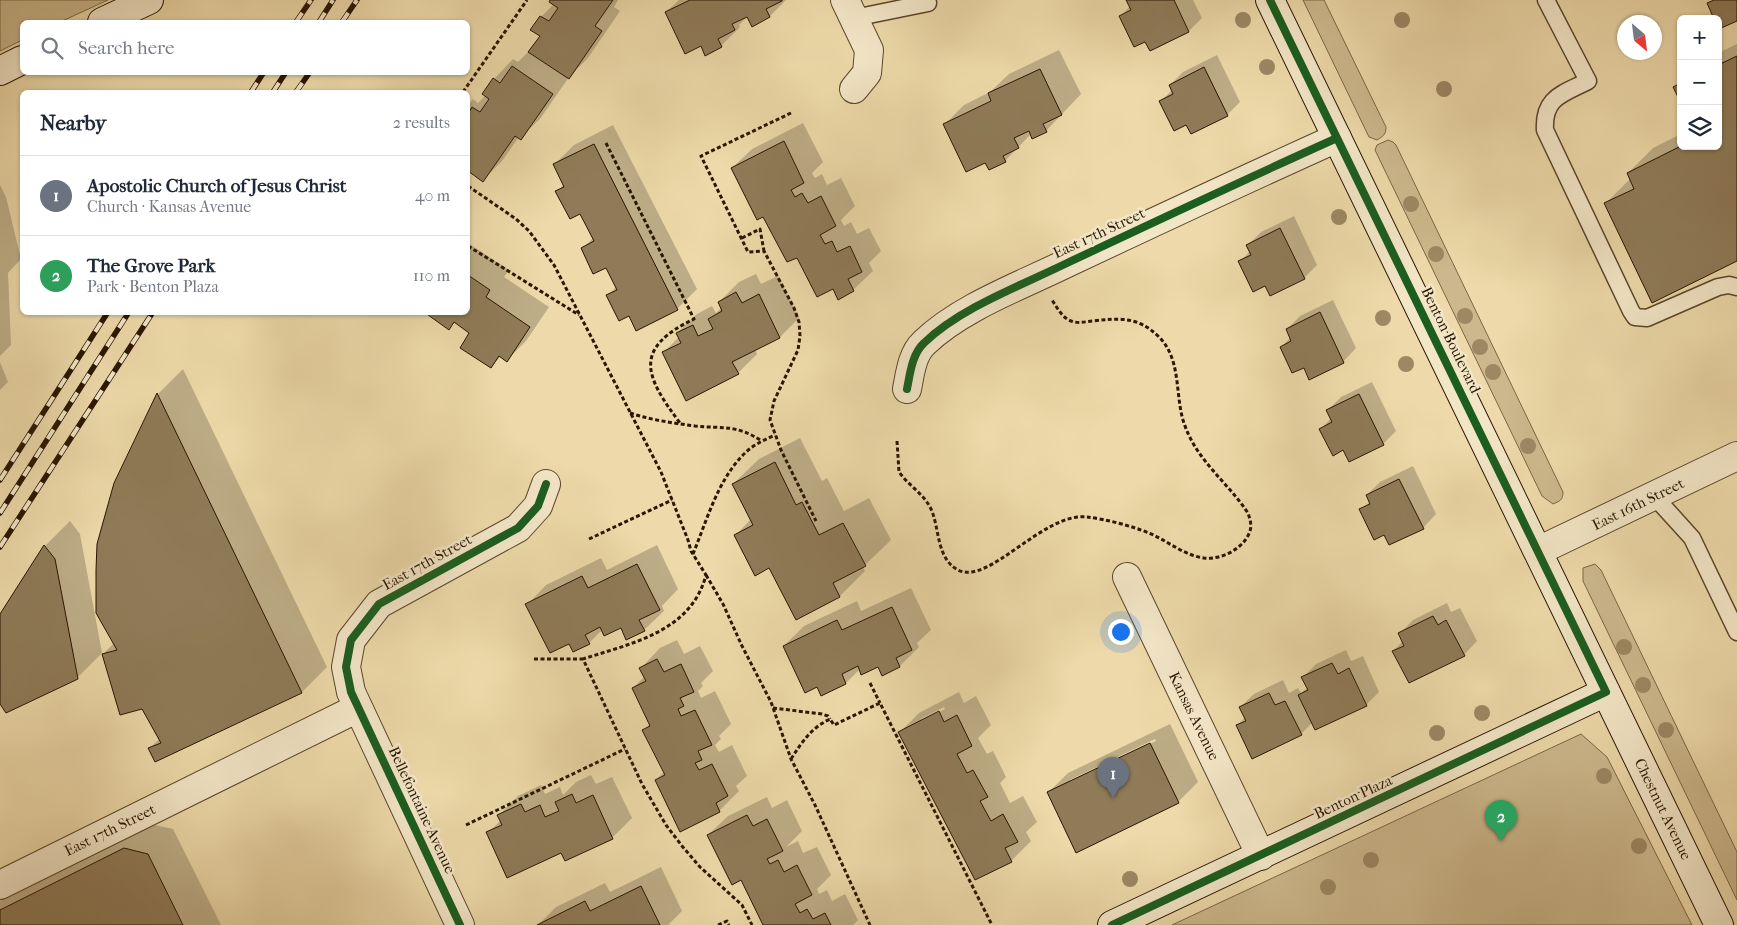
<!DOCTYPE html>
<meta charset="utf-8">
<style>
body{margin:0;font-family:"IM FELL French Canon",serif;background:#f6f6f7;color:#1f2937}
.controls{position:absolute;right:15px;top:15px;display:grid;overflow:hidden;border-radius:8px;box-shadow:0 1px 4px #0004}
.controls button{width:45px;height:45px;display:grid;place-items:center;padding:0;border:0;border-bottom:1px solid #e0e1e3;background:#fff;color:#1f2937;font:25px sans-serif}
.compass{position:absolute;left:1617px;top:15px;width:45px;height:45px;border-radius:50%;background:#fff;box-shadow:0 1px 4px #0004;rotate:152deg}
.you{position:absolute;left:1120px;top:631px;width:18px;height:18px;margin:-12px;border:4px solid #fff;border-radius:50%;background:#1a73e8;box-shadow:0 0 0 8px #1a73e833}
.badge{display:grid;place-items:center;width:32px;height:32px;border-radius:50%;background:#1a73e8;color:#fff;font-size:16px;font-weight:700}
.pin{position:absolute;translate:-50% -41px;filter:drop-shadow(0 1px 2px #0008)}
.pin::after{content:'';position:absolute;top:26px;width:18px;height:15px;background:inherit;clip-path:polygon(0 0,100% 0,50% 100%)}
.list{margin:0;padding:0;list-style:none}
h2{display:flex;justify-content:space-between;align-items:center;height:65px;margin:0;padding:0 20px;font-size:21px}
h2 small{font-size:16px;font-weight:400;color:#747a83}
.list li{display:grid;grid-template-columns:32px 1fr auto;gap:15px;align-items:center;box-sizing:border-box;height:80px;padding:0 20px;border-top:1px solid #e0e1e3}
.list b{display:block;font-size:19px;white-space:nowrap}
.list p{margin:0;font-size:16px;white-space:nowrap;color:#747a83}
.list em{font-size:16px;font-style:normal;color:#747a83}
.icon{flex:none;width:28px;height:28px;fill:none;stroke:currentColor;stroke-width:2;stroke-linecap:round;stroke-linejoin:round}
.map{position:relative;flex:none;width:1737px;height:925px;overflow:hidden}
.search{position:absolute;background:#fff;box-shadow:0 1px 4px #0004;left:20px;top:20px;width:450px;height:55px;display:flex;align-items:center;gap:12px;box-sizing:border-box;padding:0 18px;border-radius:8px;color:#747a83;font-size:19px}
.panel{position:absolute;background:#fff;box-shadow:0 1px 4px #0004;left:20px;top:90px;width:450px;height:225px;border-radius:8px}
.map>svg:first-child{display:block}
</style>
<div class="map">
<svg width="1737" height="925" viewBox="0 0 1737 925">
<rect width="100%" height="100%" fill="#edd9a9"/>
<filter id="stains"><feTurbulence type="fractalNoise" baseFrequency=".004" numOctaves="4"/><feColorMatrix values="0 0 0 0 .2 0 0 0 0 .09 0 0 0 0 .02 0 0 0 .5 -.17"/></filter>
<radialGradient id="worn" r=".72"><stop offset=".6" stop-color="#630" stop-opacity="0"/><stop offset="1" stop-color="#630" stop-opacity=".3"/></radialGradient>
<path fill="#ccb88c" stroke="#7a6646" d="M0,0H108L60,22H22V40L0,51Z
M1303,0H1324L1386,127C1386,135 1383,136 1377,140L1369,137Z
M1388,140L1393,142L1396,145L1563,492C1563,500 1560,501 1553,504L1542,496L1375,150L1377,145Z
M1595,564L1601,570L1737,852V900L1583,581V568Z
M1581,734L1607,757L1692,925H1172Z"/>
<path fill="#0003" fill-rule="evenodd" d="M552,0H618L614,7L620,11L588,58L569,77L540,119L520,138L519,137L502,161L483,180L468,170V105L473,99L478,103L486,95L484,93L494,79L513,59L518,62L533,47L541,36V17L554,4Z
M679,0H786L770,16H748L739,25L740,27L721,46L701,45L666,12Z
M1127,0H1193L1202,18L1189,31L1151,50L1146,40L1121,16L1130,6Z
M1737,44V260L1605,204L1631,178L1628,173L1653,148L1681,134V146H1718V53Z
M1059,50L1081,94L1046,131L1031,134L1005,161H986L945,124L964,105L990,92L1009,74Z
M1217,55L1240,102L1227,115L1187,123L1161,101L1173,89L1170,85L1183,72Z
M803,123L823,162L812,173L815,178L822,174L827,185L841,178L855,206L841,220L844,226L851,222L857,234L869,228L881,251L869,263L873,271L853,290L833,288L797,256L764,215L732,168L752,149Z
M613,125L697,289L677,309L629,314L608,295L617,286L606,266L582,249L594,237L581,212L557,192L564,184L554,165L574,145Z
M0,185L6,197L21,259L8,273L11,345L0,356Z
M1294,216L1317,265L1304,278L1266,284L1240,262L1250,251L1248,245L1261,232Z
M468,243L509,270L504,277L549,307L526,341L507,360L501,356L491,367L471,332L455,322L449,328L426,312H468Z
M756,274L761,284L778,276L799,318L780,337L755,349L757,354L738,373L663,353L679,337L677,333L697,314L712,306L716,313L722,307L719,302L739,282Z
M1333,300L1356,348L1343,362L1304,366L1281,347L1291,337L1287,329L1300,316Z
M0,362L8,382L0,390Z
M183,369L327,667L302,692L156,761L149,749L160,738L142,708L103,654L114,643L115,484L159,393Z
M1372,382L1396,431L1383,444L1344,449L1321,429L1331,418L1328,410L1341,397Z
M800,438L822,481L827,478L844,511L869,498L891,540L863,567L865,571L840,596L770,566L736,535L751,519L733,484L759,459Z
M1413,466L1436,514L1423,528L1384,533L1361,510L1370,501L1367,495L1380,482Z
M70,521L80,534L102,653L77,678L0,703V617L45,546Z
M657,545L678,589L662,606L664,611L644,630L621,627L602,630L589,643L570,642L527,605L546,585L601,558L607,570Z
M911,588L931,630L917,643L919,647L900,666L879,665L860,669L846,683L822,694L818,686L784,646L804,626L857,601L861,611Z
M1447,603L1451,612L1460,608L1477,641L1464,655L1393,651L1403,641L1400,633L1413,620Z
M677,640L684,654L700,646L713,671L701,683L703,686L698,691L701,698L715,691L731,724L719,736L721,739L715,745L719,752L732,745L747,776L736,786L739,791L719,811L656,780L664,772L644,730L651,723L633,688L645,676L641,668L660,648Z
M1346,650L1351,661L1363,656L1379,692L1366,705L1313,722L1301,734L1237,726L1245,717L1240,707L1254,694L1283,680L1289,693L1298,688L1301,693L1308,687L1303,677L1316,664Z
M959,692L964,703L976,696L991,725L978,738L987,754L993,751L1006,777L1000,783L1010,803L1023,796L1037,822L1026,832L1031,841L1011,861L975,879L900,732L919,713ZM944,707L945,709L921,722V719Z
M1170,724L1198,782L1178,802L1048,793L1068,773ZM1155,739L1156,741L1070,783V780Z
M591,775L596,784L612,777L632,818L612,838L562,851L488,833L501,820L499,815L518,796L541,785L545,794L560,787L563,795L576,782Z
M767,797L772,808L787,800L802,831L786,847L798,841L803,853L817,847L831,875L817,889L819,894L827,890L832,901L845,894L858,920L853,925H765L742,879L708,835L728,816Z
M150,824L173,829L221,925H0V901L4,897Z
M661,867L682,911L668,925H538L556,907L605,883L610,892Z"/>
<path fill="#8f7b58" stroke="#291500" d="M550,0H613L595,26L602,31L569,79L528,52L540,36L530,30L540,16L549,21L558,8L549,2Z
M690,0H782V1L766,9L770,17L752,27L747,17L732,24L735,30L718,39L722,47L705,56L701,46L685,54L665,12Z
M1126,0H1174L1189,32L1150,51L1145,42L1134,47L1119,16L1131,10Z
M1714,0H1737V21L1719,29L1718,19H1714L1707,3Z
M1737,56V261L1652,303L1604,203L1634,189L1627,173L1681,146H1718V65Z
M512,66L553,94L521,140L515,136L483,182L468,171V114L472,107L480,112L489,99L482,94L493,78L500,83Z
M1204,67L1228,116L1191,134L1186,125L1174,131L1159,101L1173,94L1169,85Z
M1040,69L1062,115L1043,124L1047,132L1032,139L1029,131L1014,138L1019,148L1003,156L1006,162L989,170L985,163L966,172L943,124L991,101L988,93Z
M1681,83V103L1673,87Z
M784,141L804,183L791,190L795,197L802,193L808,203L821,196L836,226L820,235L825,244L832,241L837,252L850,246L862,272L848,279L854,291L838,300L833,289L817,297L797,258L787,262L763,217L757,220L731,168Z
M594,144L678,310L636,331L629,316L619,321L606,295L617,290L606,268L593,274L581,248L594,241L580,214L570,219L555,191L564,187L553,164Z
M1280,228L1305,279L1270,296L1265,286L1253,292L1238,261L1251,255L1246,245Z
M468,275L490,290L486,297L530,327L507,362L499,356L491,368L460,348L469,333L454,322L449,330L424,312H468Z
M736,292L742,303L759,294L780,338L732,362L739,374L686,401L662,352L681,343L676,333L693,325L698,336L713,329L708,319L722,311L718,302Z
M1320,312L1344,363L1309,380L1304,368L1292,373L1280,347L1291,341L1286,329Z
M157,393L302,693L155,762L148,748L161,743L142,709L120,715L102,654L117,650L96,613V570L97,544L114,483Z
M1359,394L1384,445L1349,462L1343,450L1333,456L1319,429L1332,422L1326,410Z
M775,462L796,505L802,502L819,535L843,523L866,566L833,583L840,597L796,620L769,568L755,576L734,535L753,525L732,484Z
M1399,479L1424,529L1389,545L1384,535L1374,540L1359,509L1370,504L1366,495Z
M44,545L55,559L78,679L6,713L0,704V614Z
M637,564L660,610L639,620L645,631L626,640L621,628L604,636L600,627L585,635L590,644L573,652L569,644L550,653L525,604L582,576L588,588Z
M892,607L912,650L896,658L900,667L882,676L878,667L861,675L858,666L842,674L846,684L821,696L817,687L805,693L783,646L837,620L842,630Z
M1433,616L1438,625L1446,620L1465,656L1409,683L1392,651L1404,646L1398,633Z
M657,659L664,672L681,664L694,692L680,698L684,706L678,709L681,716L695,710L712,745L698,751L702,760L695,763L699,770L712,764L728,796L716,803L720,812L680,832L655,780L665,775L642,730L650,726L632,688L646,681L639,668Z
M1332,663L1338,674L1349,668L1367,706L1315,730L1298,695L1308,690L1301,677Z
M1269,693L1275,705L1285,701L1302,735L1252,759L1236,725L1246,721L1239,707Z
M939,711L944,722L957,715L972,746L957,754L967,773L973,770L988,797L980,801L991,821L1003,814L1018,842L1005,848L1012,862L975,880L898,732Z
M1150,743L1179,803L1076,853L1047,792Z
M572,794L576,803L593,795L613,839L565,861L561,853L507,878L486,832L502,825L497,815L521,804L525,812L540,805L545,817L559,811L555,802Z
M747,815L753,826L767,819L783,851L767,859L770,864L778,860L784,872L797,865L812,895L795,904L800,913L807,909L813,919L825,913L831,925H763L741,880L732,885L707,835Z
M124,848L148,854L183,925H0V910Z
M641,886L660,925H537L585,901L590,911Z"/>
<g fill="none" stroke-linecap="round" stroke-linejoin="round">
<g stroke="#5a462a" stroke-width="19">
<path id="lane" d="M1546,0L1588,81C1563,94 1543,97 1545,130L1631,311L1635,317L1647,318L1718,287L1729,285L1737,287
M854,18L928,3
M1654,496L1692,538L1737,632"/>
</g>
<g stroke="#5a462a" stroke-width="30">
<path id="street" d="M845,0L869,50L867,73L854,89
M907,389C910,374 912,354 924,343C960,308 1020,286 1065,264C1156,221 1246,179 1337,138
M1538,551L1737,456
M1127,577L1261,856
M0,885L358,708
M460,925L351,692L346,667L351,640L379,604L518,528L538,506L546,484"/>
</g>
<g stroke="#291500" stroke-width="30">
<path id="secondary" d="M1270,0L1719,925
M102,22L149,0
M0,71L22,60
M1112,925L1606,692"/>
</g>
<path stroke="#291500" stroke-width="3" stroke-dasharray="4 2.5" stroke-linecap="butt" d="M463,92L527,0
M791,113L701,156L748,252L764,251L794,308L799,322L800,336L798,350L774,401L770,420L781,450L816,521
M606,143L694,319C632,349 645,376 680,423
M468,186L516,219L529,231L554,265L661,472L688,540L691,551L706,575C691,632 632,643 583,659L642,784L666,825L682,846L700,867L742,905L752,925
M742,238L760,229L764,251
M468,246L579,315
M630,413C651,420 673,423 695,426C724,429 735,424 762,441
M897,441L899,472C909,486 924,494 931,509C940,529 936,558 958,570C989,586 1043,512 1087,517C1105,519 1132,526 1149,533C1168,541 1183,555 1204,558C1221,560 1244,549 1250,531C1252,525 1250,519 1248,513C1226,480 1195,460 1183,420C1175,392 1181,359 1159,337C1138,316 1119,318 1092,321C1084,322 1076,324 1069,320C1061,316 1057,307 1052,300
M589,539L672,500
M693,554C707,520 718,479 745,453C753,445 764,440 775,435
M706,575L723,604L742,646L771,702L791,759L815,805L870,925
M534,659H583
M870,683L880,703
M773,708L822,714L828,716L830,719
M791,759C802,742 811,728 830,719L834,725L880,703L992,925
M466,825L625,749
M718,925L727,921L729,925"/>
<use href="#lane" stroke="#f3e6c7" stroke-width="16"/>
<use href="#street" stroke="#f3e6c7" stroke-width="28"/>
<use href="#secondary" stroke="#f3e6c7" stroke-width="28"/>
<g stroke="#291500" stroke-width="5.5">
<path id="rail" d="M296,22L311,0
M319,22L333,0
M342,22L357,0
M251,92L264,72
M273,92L286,72
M296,92L310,72
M0,480L108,312
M0,513L129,312
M0,547L153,312"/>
</g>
<use href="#rail" stroke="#f3e6c7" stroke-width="4" stroke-dasharray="11" stroke-linecap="butt"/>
<g stroke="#f3e6c7" stroke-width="11">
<path id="cycleway" d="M907,389C910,374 912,354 924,343C960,308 1020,286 1065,264C1156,221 1246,179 1337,138
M460,925L351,692L346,667L351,640L379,604L518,528L538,506L546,484
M1112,925L1606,692L1270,0"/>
</g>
<use href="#cycleway" stroke="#1b5e20" stroke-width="8"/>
</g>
<g fill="#9c8863">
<circle cx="1243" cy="20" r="8"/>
<circle cx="1402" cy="20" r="8"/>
<circle cx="1267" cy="67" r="8"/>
<circle cx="1444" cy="89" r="8"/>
<circle cx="1411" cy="204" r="8"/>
<circle cx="1339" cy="217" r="8"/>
<circle cx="1436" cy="254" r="8"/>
<circle cx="1465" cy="316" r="8"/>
<circle cx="1383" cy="318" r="8"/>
<circle cx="1480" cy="347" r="8"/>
<circle cx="1406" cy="364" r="8"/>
<circle cx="1493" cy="372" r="8"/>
<circle cx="1528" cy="446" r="8"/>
<circle cx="1624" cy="647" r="8"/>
<circle cx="1643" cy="685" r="8"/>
<circle cx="1482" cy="713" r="8"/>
<circle cx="1666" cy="730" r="8"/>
<circle cx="1437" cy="733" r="8"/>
<circle cx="1604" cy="776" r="8"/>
<circle cx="1639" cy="846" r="8"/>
<circle cx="1371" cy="860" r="8"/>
<circle cx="1130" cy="879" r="8"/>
<circle cx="1328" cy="887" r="8"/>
</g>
<g text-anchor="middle" stroke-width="5" stroke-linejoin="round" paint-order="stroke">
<g font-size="15" fill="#291500" stroke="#f3e6c7">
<text transform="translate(1099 233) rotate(-25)" y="5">East 17th Street</text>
<text transform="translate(1451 340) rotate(64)" y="5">Benton Boulevard</text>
<text transform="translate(1638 504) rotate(-26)" y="5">East 16th Street</text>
<text transform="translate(427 562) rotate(-29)" y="5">East 17th Street</text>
<text transform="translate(1194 716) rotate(64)" y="5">Kansas Avenue</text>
<text transform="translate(1353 797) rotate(-25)" y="5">Benton Plaza</text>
<text transform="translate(1663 809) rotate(64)" y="5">Chestnut Avenue</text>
<text transform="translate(422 810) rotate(65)" y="5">Bellefontaine Avenue</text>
<text transform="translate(110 830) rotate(-26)" y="5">East 17th Street</text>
</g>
</g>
<rect width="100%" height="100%" filter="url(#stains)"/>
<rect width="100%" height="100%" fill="url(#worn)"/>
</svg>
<div class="controls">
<button>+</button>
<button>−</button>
<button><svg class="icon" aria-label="layers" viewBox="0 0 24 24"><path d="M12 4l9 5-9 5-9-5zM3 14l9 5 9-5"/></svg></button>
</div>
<svg class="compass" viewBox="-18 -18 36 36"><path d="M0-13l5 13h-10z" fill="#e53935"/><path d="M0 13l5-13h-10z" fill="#747a83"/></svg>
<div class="you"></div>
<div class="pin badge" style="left:1113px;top:798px;background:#6b7280">1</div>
<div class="pin badge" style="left:1501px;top:841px;background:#2e9e5b">2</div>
<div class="search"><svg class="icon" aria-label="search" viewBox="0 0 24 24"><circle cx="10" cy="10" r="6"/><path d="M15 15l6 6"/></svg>Search here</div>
<section class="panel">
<h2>Nearby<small>2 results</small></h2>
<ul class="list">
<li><span class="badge" style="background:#6b7280">1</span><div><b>Apostolic Church of Jesus Christ</b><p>Church · Kansas Avenue</p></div><em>40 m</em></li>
<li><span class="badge" style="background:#2e9e5b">2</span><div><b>The Grove Park</b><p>Park · Benton Plaza</p></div><em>110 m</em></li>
</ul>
</section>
</div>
